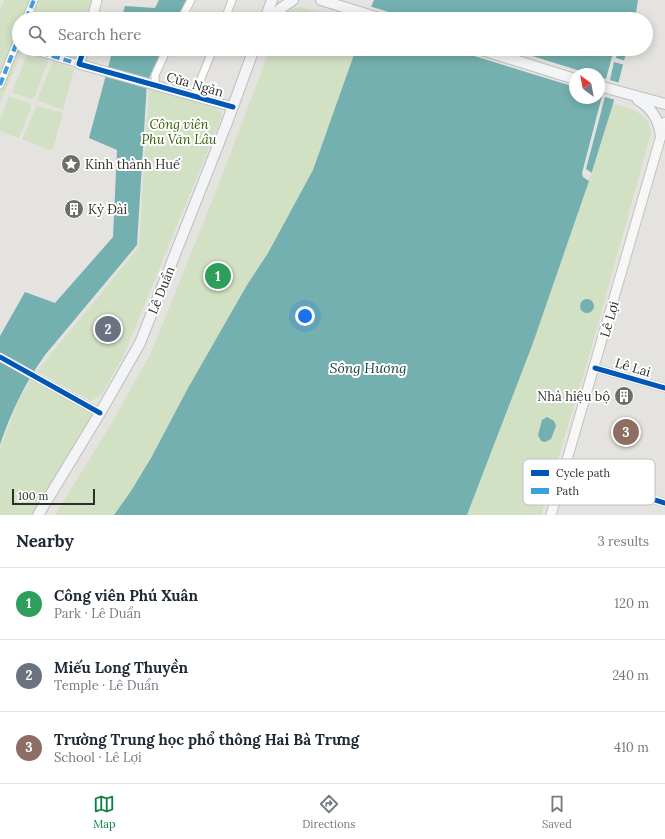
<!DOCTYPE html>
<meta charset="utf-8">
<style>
body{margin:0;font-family:Lora,serif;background:#f2f2f3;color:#1f2937}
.compass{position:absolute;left:569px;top:68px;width:36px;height:36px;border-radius:50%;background:#fff;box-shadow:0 2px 10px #0003;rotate:328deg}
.scale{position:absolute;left:12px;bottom:10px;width:83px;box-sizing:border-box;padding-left:4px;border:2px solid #2e2e2b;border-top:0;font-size:11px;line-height:14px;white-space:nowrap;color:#2e2e2b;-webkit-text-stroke:3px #fff;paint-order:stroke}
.you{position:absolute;left:305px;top:316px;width:14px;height:14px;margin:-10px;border:3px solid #fff;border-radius:50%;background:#1a73e8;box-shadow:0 0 0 6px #1a73e833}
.badge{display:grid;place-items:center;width:26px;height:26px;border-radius:50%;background:#0b8043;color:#fff;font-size:13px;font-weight:700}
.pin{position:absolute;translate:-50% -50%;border:2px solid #fff;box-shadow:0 1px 4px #0006}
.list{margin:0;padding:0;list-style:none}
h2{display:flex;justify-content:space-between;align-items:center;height:52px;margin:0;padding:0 16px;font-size:17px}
h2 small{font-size:13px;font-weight:400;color:#747a83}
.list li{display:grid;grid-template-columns:26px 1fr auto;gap:12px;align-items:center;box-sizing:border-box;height:72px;padding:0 16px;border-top:1px solid #e0e1e3}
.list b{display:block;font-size:15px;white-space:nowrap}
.list p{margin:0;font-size:13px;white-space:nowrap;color:#747a83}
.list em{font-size:13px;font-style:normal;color:#747a83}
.icon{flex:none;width:22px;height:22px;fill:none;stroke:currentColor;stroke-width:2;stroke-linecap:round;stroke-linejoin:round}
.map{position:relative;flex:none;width:665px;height:515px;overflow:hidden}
.search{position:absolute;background:#fff;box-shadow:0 2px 10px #0003;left:12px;right:12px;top:12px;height:44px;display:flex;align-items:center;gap:10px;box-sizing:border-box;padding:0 14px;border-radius:22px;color:#747a83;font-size:15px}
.sheet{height:268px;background:#fff}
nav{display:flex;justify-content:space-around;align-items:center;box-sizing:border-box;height:56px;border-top:1px solid #e0e1e3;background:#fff;font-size:11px;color:#747a83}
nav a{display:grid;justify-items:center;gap:2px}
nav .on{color:#0b8043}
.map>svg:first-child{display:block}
</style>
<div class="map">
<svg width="665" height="515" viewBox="0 0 665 515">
<rect width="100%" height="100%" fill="#e4e3df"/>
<path fill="#d2e0c4" d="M4,0H101L95,19H19V49H87L84,62L25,50L22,51L0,103V11Z
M299,7L350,19H282L289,10Z
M270,49H356L313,170L268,253L247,285L188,388L151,458L131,491L114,515H55L110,426L151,353L215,194Z
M30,53L49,58L35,96L30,99L12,92L27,55Z
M53,61L74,69L63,110L37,100Z
M149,87L220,110L222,116L123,357L102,394L91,401L37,371L139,247Z
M9,96L30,103L31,108L19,138L0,131V120Z
M613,104C630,109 650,112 651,133L591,349L541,515H467L533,343L589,181Z
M37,106L63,113L53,148L50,150L22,139Z
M33,377L92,412L94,415L34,515H0V449L19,399Z"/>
<path fill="#73b0af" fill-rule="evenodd" d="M159,0H188L178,19H121L125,6L155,8Z
M374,0H638L635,19H366Z
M113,49H163L147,82L137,245L45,355C25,383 11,412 0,445V336L25,292L55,303L113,237L117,150L89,138Z
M356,49H627L613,104L589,181L533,343L467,515H114L131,491L151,458L188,388L247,285L268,253L313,170ZM575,74H599V98H575Z
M580 306a7 7 0 1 1 14 0a7 7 0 1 1-14 0Z
M547,417L554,421L556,426L551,439L545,442L541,441L538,435L542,420Z"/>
<path fill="#e4e3df" d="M369,6L412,19H364Z
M451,49H510L590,74H575V87Z
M614,49H618L616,58L626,61L625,65L614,62L610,80L620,83L616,100L605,97L586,169L592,173L589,181L583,177L582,173L602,96L599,95V77L606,79Z"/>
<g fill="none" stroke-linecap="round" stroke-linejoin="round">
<g stroke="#c2c1be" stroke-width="9">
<path id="street" d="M26,19L34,0
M181,19L191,0
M225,19L232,0
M29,49L79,64
M155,84V75L167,49
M0,85L19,37
M194,96L213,49
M0,357L100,413
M595,368L665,388
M564,471L665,503"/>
</g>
<g stroke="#c2c1be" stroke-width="11">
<path id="secondary" d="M92,19L97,0
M84,49L79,64L233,107
M551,515L665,122"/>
</g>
<g stroke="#bdbec1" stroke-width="12">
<path id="primary" d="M321,0L382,19
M265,19L272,0
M271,19L280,9L293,0
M479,49L575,79
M599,86L665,104
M638,100C652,108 659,120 661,136
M38,515L100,413L140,343L228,120L254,49"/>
</g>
<use href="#street" stroke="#fbfbfa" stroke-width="7"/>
<use href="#secondary" stroke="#f8f7f8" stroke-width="9"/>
<use href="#primary" stroke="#f3f4f6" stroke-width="10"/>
<path stroke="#3d9de1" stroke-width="4" stroke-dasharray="8 4" stroke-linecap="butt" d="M26,19L34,0
M29,49L79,64
M0,85L19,37"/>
<g stroke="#fff" stroke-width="8">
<path id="cycleway" d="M84,49L79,64L233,107
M0,357L100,413
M595,368L665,388
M564,471L665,503"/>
</g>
<use href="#cycleway" stroke="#0057b8" stroke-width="5"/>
</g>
<defs>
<g id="sight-disc" transform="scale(1)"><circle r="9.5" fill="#6e6d6a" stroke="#fff"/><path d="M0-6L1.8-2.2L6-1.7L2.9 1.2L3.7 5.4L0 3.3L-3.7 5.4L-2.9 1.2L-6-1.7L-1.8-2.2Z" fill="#fff"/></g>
<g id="building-disc" transform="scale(1)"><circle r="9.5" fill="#6e6d6a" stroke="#fff"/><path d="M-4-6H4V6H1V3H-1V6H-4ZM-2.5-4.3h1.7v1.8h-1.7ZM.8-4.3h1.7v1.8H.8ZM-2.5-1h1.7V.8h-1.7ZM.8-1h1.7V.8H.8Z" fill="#fff"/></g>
</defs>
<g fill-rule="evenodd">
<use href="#sight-disc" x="71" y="164"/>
<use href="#building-disc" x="74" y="209"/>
<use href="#building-disc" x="624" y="396"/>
</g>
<g text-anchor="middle" stroke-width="4" stroke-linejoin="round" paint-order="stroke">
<g font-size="13" fill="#2e2e2b" stroke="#fff">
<text transform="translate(195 84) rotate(16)" y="5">Cửa Ngăn</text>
<text transform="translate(161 290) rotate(-68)" y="5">Lê Duẩn</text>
<text transform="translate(609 319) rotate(-74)" y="5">Lê Lợi</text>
<text transform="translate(633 367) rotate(16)" y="5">Lê Lai</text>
</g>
<g font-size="13" font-style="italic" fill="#375a04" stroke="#fff">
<text x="179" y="129">Công viên<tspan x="179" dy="15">Phu Văn Lâu</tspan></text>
</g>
<g font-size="13" fill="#2e2e2b" stroke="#fff" text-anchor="start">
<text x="85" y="169">Kinh thành Huế</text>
<text x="88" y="214">Kỳ Đài</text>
<text x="610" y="401" text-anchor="end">Nhà hiệu bộ</text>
</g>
<g font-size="14" font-style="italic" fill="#184141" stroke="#fff">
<text x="368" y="373">Sông Hương</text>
</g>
</g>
<rect x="523" y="459" width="132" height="46" rx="6" fill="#fff" stroke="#c0c0bf" stroke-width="1"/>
<rect x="531" y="470" width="18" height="6" fill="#0057b8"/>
<rect x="531" y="488" width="18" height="6" fill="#3d9de1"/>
<g font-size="11" fill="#2e2e2b">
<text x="556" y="477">Cycle path</text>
<text x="556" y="495">Path</text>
</g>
</svg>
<svg class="compass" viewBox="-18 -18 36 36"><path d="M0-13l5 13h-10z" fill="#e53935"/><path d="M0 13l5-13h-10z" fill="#747a83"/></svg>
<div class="scale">100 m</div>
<div class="you"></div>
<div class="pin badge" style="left:218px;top:276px;background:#2e9e5b">1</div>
<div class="pin badge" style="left:108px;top:329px;background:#6b7280">2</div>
<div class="pin badge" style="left:626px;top:432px;background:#8d6e63">3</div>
<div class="search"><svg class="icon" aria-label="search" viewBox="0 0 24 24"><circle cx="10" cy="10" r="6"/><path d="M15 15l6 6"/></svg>Search here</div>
</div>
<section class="sheet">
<h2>Nearby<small>3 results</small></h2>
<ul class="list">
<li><span class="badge" style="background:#2e9e5b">1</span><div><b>Công viên Phú Xuân</b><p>Park · Lê Duẩn</p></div><em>120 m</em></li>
<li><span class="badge" style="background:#6b7280">2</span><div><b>Miếu Long Thuyền</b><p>Temple · Lê Duẩn</p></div><em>240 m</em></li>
<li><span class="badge" style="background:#8d6e63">3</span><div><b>Trường Trung học phổ thông Hai Bà Trưng</b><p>School · Lê Lợi</p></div><em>410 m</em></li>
</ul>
</section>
<nav>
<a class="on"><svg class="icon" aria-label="map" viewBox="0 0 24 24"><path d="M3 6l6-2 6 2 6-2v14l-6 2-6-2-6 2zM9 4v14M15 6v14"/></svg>Map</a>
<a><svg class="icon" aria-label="directions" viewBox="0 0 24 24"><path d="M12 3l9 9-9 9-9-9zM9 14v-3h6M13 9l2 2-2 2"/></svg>Directions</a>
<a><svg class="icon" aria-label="saved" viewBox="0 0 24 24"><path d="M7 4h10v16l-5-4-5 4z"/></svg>Saved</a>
</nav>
